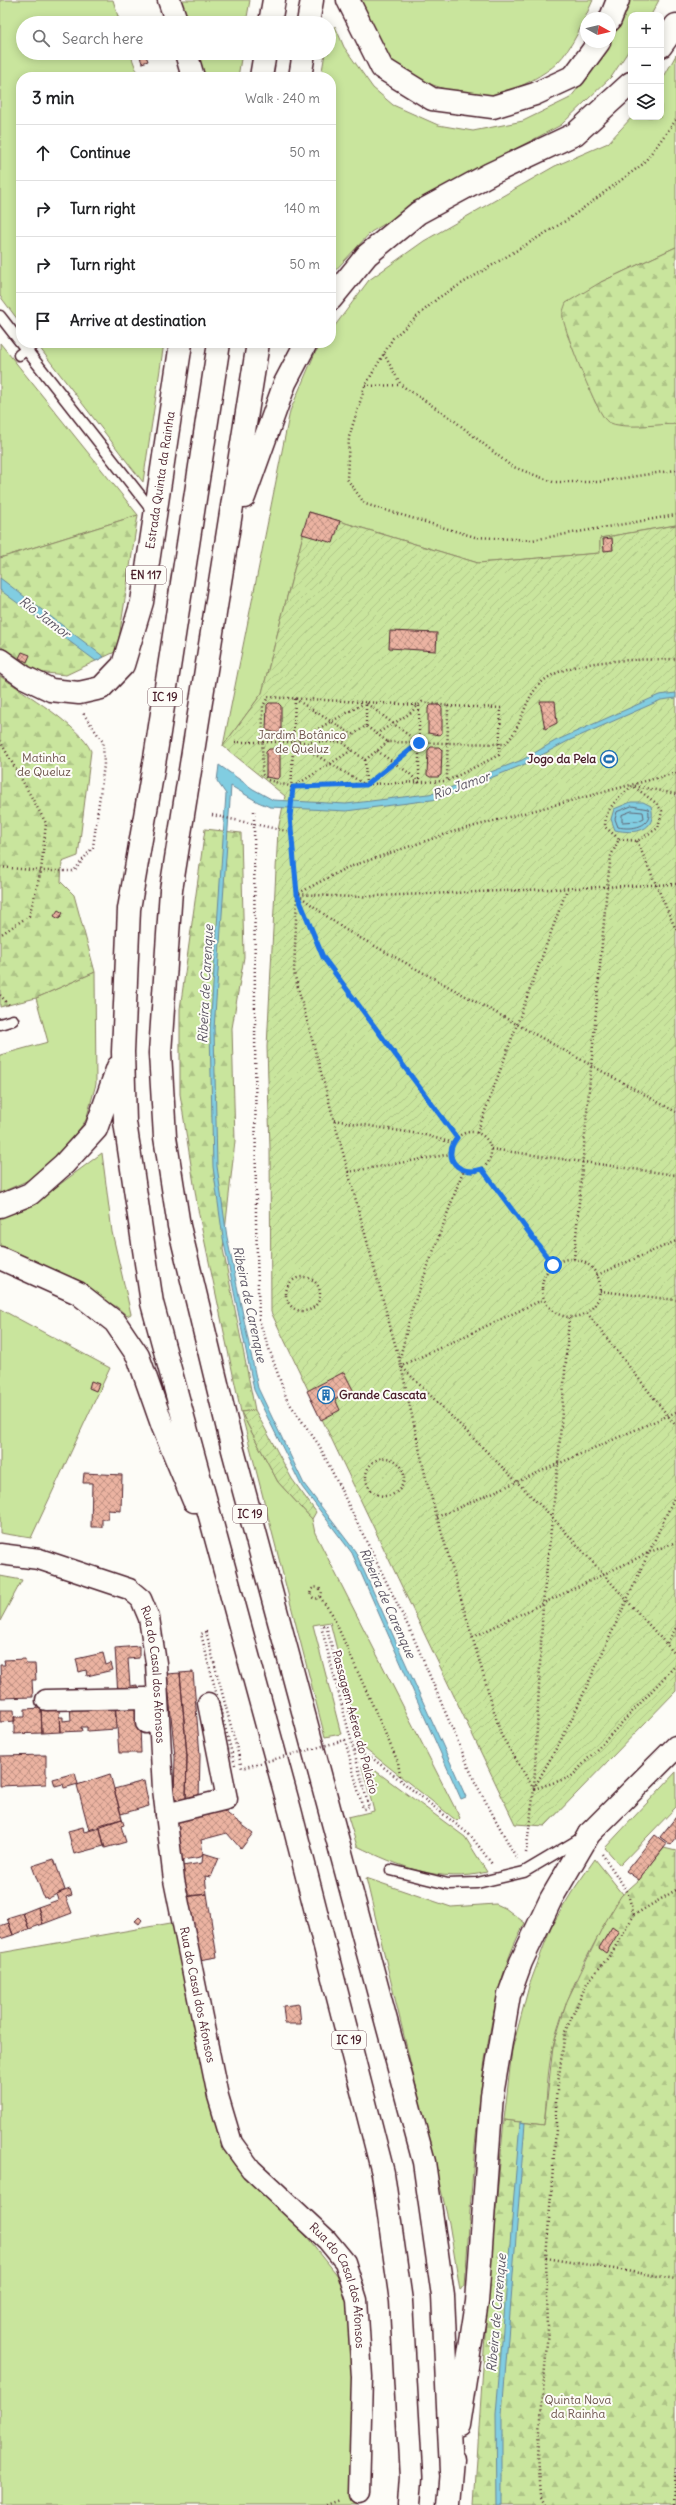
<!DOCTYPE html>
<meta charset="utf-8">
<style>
body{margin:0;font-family:Delius,sans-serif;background:#f2f2f2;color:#202124}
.controls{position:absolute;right:12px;top:12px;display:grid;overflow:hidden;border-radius:8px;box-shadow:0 2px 10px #0003}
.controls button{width:36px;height:36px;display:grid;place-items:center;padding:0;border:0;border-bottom:1px solid #e0e0e0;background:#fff;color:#202124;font:20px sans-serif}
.compass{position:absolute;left:580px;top:12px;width:36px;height:36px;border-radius:50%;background:#fff;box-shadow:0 2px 10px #0003;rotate:98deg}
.stop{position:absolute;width:12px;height:12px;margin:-9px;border:3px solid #1a73e8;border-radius:50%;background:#fff}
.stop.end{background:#1a73e8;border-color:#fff;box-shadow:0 1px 4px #0008}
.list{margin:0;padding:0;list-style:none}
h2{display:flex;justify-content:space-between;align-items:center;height:52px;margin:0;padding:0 16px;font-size:17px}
h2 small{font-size:13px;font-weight:400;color:#757577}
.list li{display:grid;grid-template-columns:26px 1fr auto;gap:12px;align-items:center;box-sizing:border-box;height:56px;padding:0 16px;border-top:1px solid #e0e0e0}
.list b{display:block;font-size:15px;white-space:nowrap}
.list em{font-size:13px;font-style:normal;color:#757577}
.icon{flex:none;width:22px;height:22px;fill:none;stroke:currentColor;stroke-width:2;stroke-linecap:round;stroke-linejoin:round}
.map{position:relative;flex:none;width:676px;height:2505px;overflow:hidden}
.search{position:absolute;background:#fff;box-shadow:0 2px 10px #0003;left:16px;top:16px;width:320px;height:44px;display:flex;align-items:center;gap:10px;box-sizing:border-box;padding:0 14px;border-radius:22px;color:#757577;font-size:15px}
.panel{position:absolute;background:#fff;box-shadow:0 2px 10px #0003;left:16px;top:72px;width:320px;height:276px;border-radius:16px}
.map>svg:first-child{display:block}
</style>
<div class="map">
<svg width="676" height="2505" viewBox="0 0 676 2505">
<defs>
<pattern id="forest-firs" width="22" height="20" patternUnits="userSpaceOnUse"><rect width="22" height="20" fill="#c9e59d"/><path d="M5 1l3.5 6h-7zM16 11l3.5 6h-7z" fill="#aec487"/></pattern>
<pattern id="garden-furrows" width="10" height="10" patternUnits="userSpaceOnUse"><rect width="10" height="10" fill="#c9e59d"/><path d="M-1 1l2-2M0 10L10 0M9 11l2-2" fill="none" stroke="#aec487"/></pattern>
<pattern id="building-cross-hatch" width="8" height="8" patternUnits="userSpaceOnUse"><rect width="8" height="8" fill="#ebb3a1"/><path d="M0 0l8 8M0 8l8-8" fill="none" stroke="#c09183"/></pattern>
</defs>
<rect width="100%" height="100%" fill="#fdfcf7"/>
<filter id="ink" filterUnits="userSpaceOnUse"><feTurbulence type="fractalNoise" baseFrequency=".025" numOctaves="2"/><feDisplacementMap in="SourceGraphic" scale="8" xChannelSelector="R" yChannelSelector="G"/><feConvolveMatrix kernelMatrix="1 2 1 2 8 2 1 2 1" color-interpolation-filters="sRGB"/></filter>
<g filter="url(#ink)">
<path fill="#c9e59d" stroke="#8a8264" d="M0,0H113L120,23H23V53H130L139,77H21V324L0,296Z
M179,0H250L246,23H190Z
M356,0H593C583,22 574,46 557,63C547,73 518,89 504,93C476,102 420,85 398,66C377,46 368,26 356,0Z
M628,0H659L651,15H631V47L612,76L561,125L479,168L371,232L331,275V77H321L325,53H329V36L335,26L344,47L373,88L393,105L438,125L473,131L523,121L570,98L602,58L622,20Z
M198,53H242L238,77H204Z
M676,55V247L601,282L567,334L595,402L606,420L628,425L676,424V525L600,538V553L478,563L309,512L262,693L223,746L290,411L315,353L322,343H331V331L369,280L424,241L555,166L608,143L632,117H661V82Z
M0,343L138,515L0,558Z
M36,343H164L143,482L131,467Z
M95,972L96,1084L86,1120L67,1146L33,1178L0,1193V1055L48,1042L36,998Z
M102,1153L112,1232L131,1314L127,1316L117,1307L43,1266L0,1250V1218L28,1208Z
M0,1309L110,1368L31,1538L0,1533Z
M241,1412L278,1482L312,1519L315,1533L460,1818L457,1821L361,1745L330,1622L313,1625L341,1734L325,1737Z
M0,1576L22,1580L0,1621Z
M365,1763L465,1837L487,1872C441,1884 398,1866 357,1846L348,1817L374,1811L362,1766Z
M676,1772V1807L620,1865L605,1848Z
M595,1859L623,1894C594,1941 566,1992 553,2046C547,2071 547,2099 544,2125L504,2120L512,2050L529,1986L551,1927L572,1892Z
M366,1878L451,1907L496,1904L505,1908L525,1923C501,1965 493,2013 485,2060C474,2135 470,2211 465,2286L460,2290L449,2223Z
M182,1921L232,2142L357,2300L352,2472L356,2505H0V1953Z"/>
<path fill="url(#forest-firs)" stroke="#8a8264" d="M676,247V424C659,424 623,430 608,422C598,417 565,332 563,318C562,313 564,308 566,303L601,282Z
M138,515L117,651L66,675L35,672L0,646V558Z
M0,676C24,693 80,726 91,751L78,856L62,862L61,882L74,895L95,972L36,998L0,1007Z
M205,829L241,833L244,957L232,1028L235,1141L223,1249L255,1410L241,1412L198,1210L180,1094V1009Z
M664,1848L676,1851V2505H474L487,2304L504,2120L544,2125L553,2047L567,2001L603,1926L621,1896L639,1880Z"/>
<path fill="url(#garden-furrows)" stroke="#8a8264" d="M309,512L478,563L600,553V538L676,525V1691L545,1826L515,1824L271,1312L270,1149L267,1047L278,830L285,796L223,746L262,693Z
M255,1410L292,1479L316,1512L312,1519L278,1482L241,1412Z"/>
<path fill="#81cde1" stroke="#6b8798" d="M0,578L104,657L96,661L0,590Z
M676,693V698L661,700L568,741L525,764L439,799L346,811L270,807L258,802L231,786L214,1029L217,1166L227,1237L258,1388L304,1484L355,1551L466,1797L461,1799L352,1553L302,1487L254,1390L223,1238L213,1167L210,1029L226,794L217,781L219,765L253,789L273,800L346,804L436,793L522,760L555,741L659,695Z
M631,802H643L651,806C658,832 634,834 615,830L611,819L614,809Z
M520,2122L525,2123L502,2414V2505H497L496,2414Z"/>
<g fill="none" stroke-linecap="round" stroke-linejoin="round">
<path stroke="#606574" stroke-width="1" d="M632,806L648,809C654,827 631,830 618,827L615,819L617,812Z
M632,811L643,812L644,818L638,821L622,822V815Z"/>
</g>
<path fill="url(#building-cross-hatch)" stroke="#4a1f2b" d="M145,53L148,61L142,63L139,54Z
M309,512L340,521L333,543L302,534Z
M612,538L613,550L604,551L603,539Z
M390,631L437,633L436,651L389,648Z
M22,652L30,655L27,662L19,658Z
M540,701H555L557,723L545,729Z
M269,703H278L281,706V731L277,733L266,730L267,705Z
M431,705H439L442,708V733L439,735L428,733V708Z
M431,747H439L442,750L441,775L438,777H430L427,775L428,750Z
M269,749H277L280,752V777L277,779L266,777V752Z
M58,910L63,913L59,919L54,916Z
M344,1372L353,1390L335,1399L340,1410L321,1420L307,1391Z
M91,1381L99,1384L96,1391L89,1388Z
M84,1473L122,1475L121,1511L108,1510V1519H102V1527H91L92,1483H83Z
M139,1646V1658L128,1659L130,1686L137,1685L138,1694L118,1695L115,1648Z
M103,1653L106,1665L111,1663L113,1670L87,1676L86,1670L79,1672L76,1659Z
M25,1659L26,1664H35L36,1680H32L33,1697L1,1698L0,1665H5L4,1660Z
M193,1672L200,1755L199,1800H186L187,1756L180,1673Z
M180,1673L187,1756L186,1800H174L175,1757L167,1674Z
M139,1700L141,1753H119L115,1701Z
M115,1704L116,1729L87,1731V1727H81L82,1731L60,1732L59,1717H63V1721L71,1720L70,1706Z
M41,1708H59L60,1732L42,1733Z
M41,1708L42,1733L14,1734V1717H25V1709Z
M0,1710H14L15,1721L0,1722Z
M46,1755V1784L0,1786V1756Z
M75,1773L78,1784L64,1788L63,1784L55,1786L53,1779Z
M110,1774L122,1819L89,1830L77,1785Z
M144,1781L149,1806L121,1814L114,1789Z
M216,1805L253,1833L241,1849L227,1833L201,1840L203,1853L201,1857L182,1860L175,1816Z
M676,1817V1838L671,1845L660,1837Z
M122,1819L124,1825L121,1826L126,1842L105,1848L99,1825Z
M83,1827L84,1832L100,1828L104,1846L74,1854L68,1831Z
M655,1835L667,1844L639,1880L626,1871Z
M203,1853L219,1858L211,1877L205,1876L207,1894L188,1896L182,1866L202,1863Z
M54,1859L65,1890L47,1899L46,1897L44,1898L32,1866Z
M70,1889L72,1895L66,1897L72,1913L43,1924L38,1907L58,1900L56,1894Z
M207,1894L217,1957L199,1960L186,1897Z
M38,1907L43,1924L29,1929L23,1913Z
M23,1913L29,1929L13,1935L7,1918Z
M139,1917L142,1920L139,1924L135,1921Z
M9,1923L13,1935L0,1939V1926Z
M612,1927L619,1932L606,1953L599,1948Z
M299,2004L301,2024H285L283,2006Z"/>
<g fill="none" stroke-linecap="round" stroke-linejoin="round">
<g stroke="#4a1f2b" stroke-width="13">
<path id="service" d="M0,316L21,343
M21,343L154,513
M19,355L35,343
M0,1024L13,1020
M391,1870L448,1884L477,1883L524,1872L583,1837"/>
</g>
<g stroke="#4a1f2b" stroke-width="23">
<g id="minor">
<path id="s1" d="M0,1554L39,1559L129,1589L141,1599L149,1618L156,1663L163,1789L174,1880L218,2096L232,2143L251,2169L327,2240L345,2262L357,2300L362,2377L359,2494"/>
<path d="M46,1700L146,1698V1723"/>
<path d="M166,1814L227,1799L208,1703"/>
</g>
</g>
<g stroke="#4a1f2b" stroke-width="25">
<path id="tertiary" d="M589,1834L676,1747"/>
</g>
<g stroke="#4a1f2b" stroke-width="25">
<g id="primary">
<path d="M169,0L177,23"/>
<path d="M186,53L193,77"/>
<path id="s2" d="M0,660L24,677L51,690L79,693L101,688L123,665L142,602L181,343"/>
</g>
</g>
<g stroke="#4a1f2b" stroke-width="25">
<path id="trunk" d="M348,0L382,68L432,99L493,107L535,94L574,76L599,42
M610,20L618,0
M270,23L274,0
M308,23L312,0
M661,46L676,25
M261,77L265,53
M300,77L304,53
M331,299L367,255L418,213L490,174L575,134L631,83
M219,343L156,752L129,909L123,1052L125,1122L152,1303L290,1810L383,2173L401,2301L411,2477L409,2505
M258,343L171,890L160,1053L165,1137L179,1226L233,1450L424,2162L443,2296L451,2473
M244,497L285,383L306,343
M0,1206L30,1194L64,1164L96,1129L118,1067
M0,1258L78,1293L115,1322L138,1356L163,1427L194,1501
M458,2425L477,2302L492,2095L509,1995L521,1962L551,1899L589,1834
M449,2505L453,2459"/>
</g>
<path stroke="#4a1f2b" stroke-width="2.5" stroke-dasharray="1 3" stroke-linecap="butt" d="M676,120L643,164L567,220L438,298L393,338L365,386L349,437L347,479L365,504L475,537L532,540L676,515
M384,354L401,385L451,418L511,466L553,482H598L676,470
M365,386L401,385
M295,699L290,817L297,894L323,957L457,1138
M295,699L353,735
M365,703L294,742L366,785
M448,706L501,708L499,755L447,781Z
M366,726V703
M376,734L409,714L422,702L448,706
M0,741L46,823L41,871L29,916L0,935
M235,742H342
M388,742L365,760L342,742L366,726L388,742L505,744C522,728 523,702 538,686C563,657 640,660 676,659
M377,751L409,773L419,783
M365,760L366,785
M676,773L452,832L346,868L297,894L344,929L676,1112
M419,783V705L268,697L263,706L262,774L268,780L293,787L447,781
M366,785L419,743L366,703
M635,786L676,794
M293,787L352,750
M254,811L256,1222L259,1320L287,1400L319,1445L412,1634L475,1782L517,1859
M212,815L291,832
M619,839L637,841L658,828L662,811L656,803L633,786
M637,841L676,930
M0,867L41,871H74L93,847L104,765L103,742L83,713
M676,884L351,897L297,894L294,973L401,1366L552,1517L676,1655
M0,995L10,1006
M334,1120L425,1135L453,1143
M451 1152a20 20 0 1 1 40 0a20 20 0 1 1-40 0Z
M477,1133L567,889
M491,1149L676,1175
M482,1169L553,1265
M348,1172L451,1154
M574,1259L607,887L611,856L619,839L605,827C605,807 618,799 632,786
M542 1288a29 29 0 1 1 58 0a29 29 0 1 1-58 0Z
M597,1275L676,1241
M286 1294a17 17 0 1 1 34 0a17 17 0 1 1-34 0Z
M600,1291L676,1300
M587,1313L676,1426
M400,1358L412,1309L463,1171
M366 1477a19 19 0 1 1 38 0a19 19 0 1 1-38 0Z
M437,1517L676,1412
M310.5 1593a5.5 5.5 0 1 1 11 0a5.5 5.5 0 1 1-11 0Z
M320,1597L332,1614L398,1762L401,1782
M473,1637L650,1552L676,1542
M667,1643L676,1628
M360,1753L372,1758L471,1836L492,1864
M534,1788L567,1729L676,1494
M534,1789L501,1735L426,1479L401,1366L544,1299
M534,1789L571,1777L676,1665
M526,1853L534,1789L543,1603L558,1464L569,1318
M602,1854L627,1891L634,1915
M546,2258L676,2279
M326,2505L340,2500
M546,2505L541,2495L538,2456L548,2329L546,2258L556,2129V2098L565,2032L587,1983L611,1954L634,1915L676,1890
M674,2505L676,2465"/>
<use href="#service" stroke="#fdfcf7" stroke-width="10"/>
<use href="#minor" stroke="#fdfcf7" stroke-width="20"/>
<use href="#tertiary" stroke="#fdfcf7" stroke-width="22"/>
<use href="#primary" stroke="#fdfcf7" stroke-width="22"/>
<use href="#trunk" stroke="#fdfcf7" stroke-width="22"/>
<path stroke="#4a1f2b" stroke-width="2.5" stroke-dasharray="1 3" stroke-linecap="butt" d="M235,1765L201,1634L206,1632L242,1768L345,1740L363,1809L369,1808L321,1626L326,1625L360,1753"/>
</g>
</g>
<g fill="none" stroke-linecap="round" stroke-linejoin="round" filter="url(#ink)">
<path stroke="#1a73e8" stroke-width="5" d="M419,743L366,785L293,787L290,817L297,894L323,957L457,1138C441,1158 459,1177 482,1169L553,1265"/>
</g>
<defs>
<g id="stadium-ring" transform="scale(0.9)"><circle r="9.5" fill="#fdfcf7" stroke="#1f6fb2" stroke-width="1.5"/><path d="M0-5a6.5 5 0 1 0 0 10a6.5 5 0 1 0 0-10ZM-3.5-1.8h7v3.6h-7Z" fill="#1f6fb2"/></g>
<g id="building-ring" transform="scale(0.9)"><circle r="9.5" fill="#fdfcf7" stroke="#1f6fb2" stroke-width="1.5"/><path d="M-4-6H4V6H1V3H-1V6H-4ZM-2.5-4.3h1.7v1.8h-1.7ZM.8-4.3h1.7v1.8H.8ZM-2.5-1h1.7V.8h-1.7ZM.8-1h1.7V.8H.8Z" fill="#1f6fb2"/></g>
</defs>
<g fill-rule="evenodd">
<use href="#stadium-ring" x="609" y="759"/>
<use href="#building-ring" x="326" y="1395"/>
</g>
<g text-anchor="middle" stroke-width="4" stroke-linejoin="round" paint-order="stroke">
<g fill="#fdfcf7" stroke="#806168" stroke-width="1">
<rect x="126" y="566" width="40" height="18" rx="3"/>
<rect x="148" y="688" width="34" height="18" rx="3"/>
<rect x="233" y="1505" width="34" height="18" rx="3"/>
<rect x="332" y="2031" width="34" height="18" rx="3"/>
</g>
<g font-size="11" font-weight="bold" fill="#4a1f2b">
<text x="146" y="579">EN 117</text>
<text x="165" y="701">IC 19</text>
<text x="250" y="1518">IC 19</text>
<text x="349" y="2044">IC 19</text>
</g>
<g font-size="12" fill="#4a1f2b" stroke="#fdfcf7">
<text dy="4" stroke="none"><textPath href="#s2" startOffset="331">Estrada Quinta da Rainha</textPath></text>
<text dy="4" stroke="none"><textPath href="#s1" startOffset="227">Rua do Casal dos Afonsos</textPath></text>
<text transform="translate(355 1722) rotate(75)" y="4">Passagem Aérea do Palácio</text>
<text dy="4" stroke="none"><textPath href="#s1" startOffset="551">Rua do Casal dos Afonsos</textPath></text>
<text dy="4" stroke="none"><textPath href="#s1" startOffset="887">Rua do Casal dos Afonsos</textPath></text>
</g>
<g font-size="12" fill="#6a5048" stroke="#fdfcf7">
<text x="302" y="739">Jardim Botânico<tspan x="302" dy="14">de Queluz</tspan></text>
<text x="44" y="762">Matinha<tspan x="44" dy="14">de Queluz</tspan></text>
<text x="578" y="2404">Quinta Nova<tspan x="578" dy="14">da Rainha</tspan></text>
</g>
<g font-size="12" font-weight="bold" fill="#4a1f2b" stroke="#fdfcf7" text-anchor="end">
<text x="596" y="763">Jogo da Pela</text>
<text x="339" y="1399" text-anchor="start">Grande Cascata</text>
</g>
<g font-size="13" font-style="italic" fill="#5a5362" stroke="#fdfcf7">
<text transform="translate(45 617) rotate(37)" y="5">Rio Jamor</text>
<text transform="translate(461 785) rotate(-19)" y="5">Rio Jamor</text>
<text transform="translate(205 984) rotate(-87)" y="5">Ribeira de Carenque</text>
<text transform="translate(250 1304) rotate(78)" y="5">Ribeira de Carenque</text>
<text transform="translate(388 1603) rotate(66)" y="5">Ribeira de Carenque</text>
<text transform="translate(496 2313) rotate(-85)" y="5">Ribeira de Carenque</text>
</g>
</g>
</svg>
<div class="controls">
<button>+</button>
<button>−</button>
<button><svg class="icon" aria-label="layers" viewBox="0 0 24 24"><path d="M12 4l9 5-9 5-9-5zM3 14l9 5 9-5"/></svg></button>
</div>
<svg class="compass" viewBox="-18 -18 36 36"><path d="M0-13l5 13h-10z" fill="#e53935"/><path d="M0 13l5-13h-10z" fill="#757577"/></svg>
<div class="stop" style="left:553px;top:1265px"></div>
<div class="stop end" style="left:419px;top:743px"></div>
<div class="search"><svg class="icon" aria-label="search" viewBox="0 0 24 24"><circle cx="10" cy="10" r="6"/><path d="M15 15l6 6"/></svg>Search here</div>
<section class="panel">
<h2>3 min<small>Walk · 240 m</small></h2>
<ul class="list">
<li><svg class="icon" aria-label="ahead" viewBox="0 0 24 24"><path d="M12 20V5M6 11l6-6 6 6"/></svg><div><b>Continue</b></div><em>50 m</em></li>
<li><svg class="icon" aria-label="right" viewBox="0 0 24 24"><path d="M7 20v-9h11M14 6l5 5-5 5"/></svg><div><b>Turn right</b></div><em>140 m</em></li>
<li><svg class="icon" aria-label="right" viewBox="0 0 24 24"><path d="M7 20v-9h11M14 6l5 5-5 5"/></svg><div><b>Turn right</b></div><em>50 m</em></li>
<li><svg class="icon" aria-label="arrive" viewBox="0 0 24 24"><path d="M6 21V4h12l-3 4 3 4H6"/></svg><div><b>Arrive at destination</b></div></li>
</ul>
</section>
</div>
